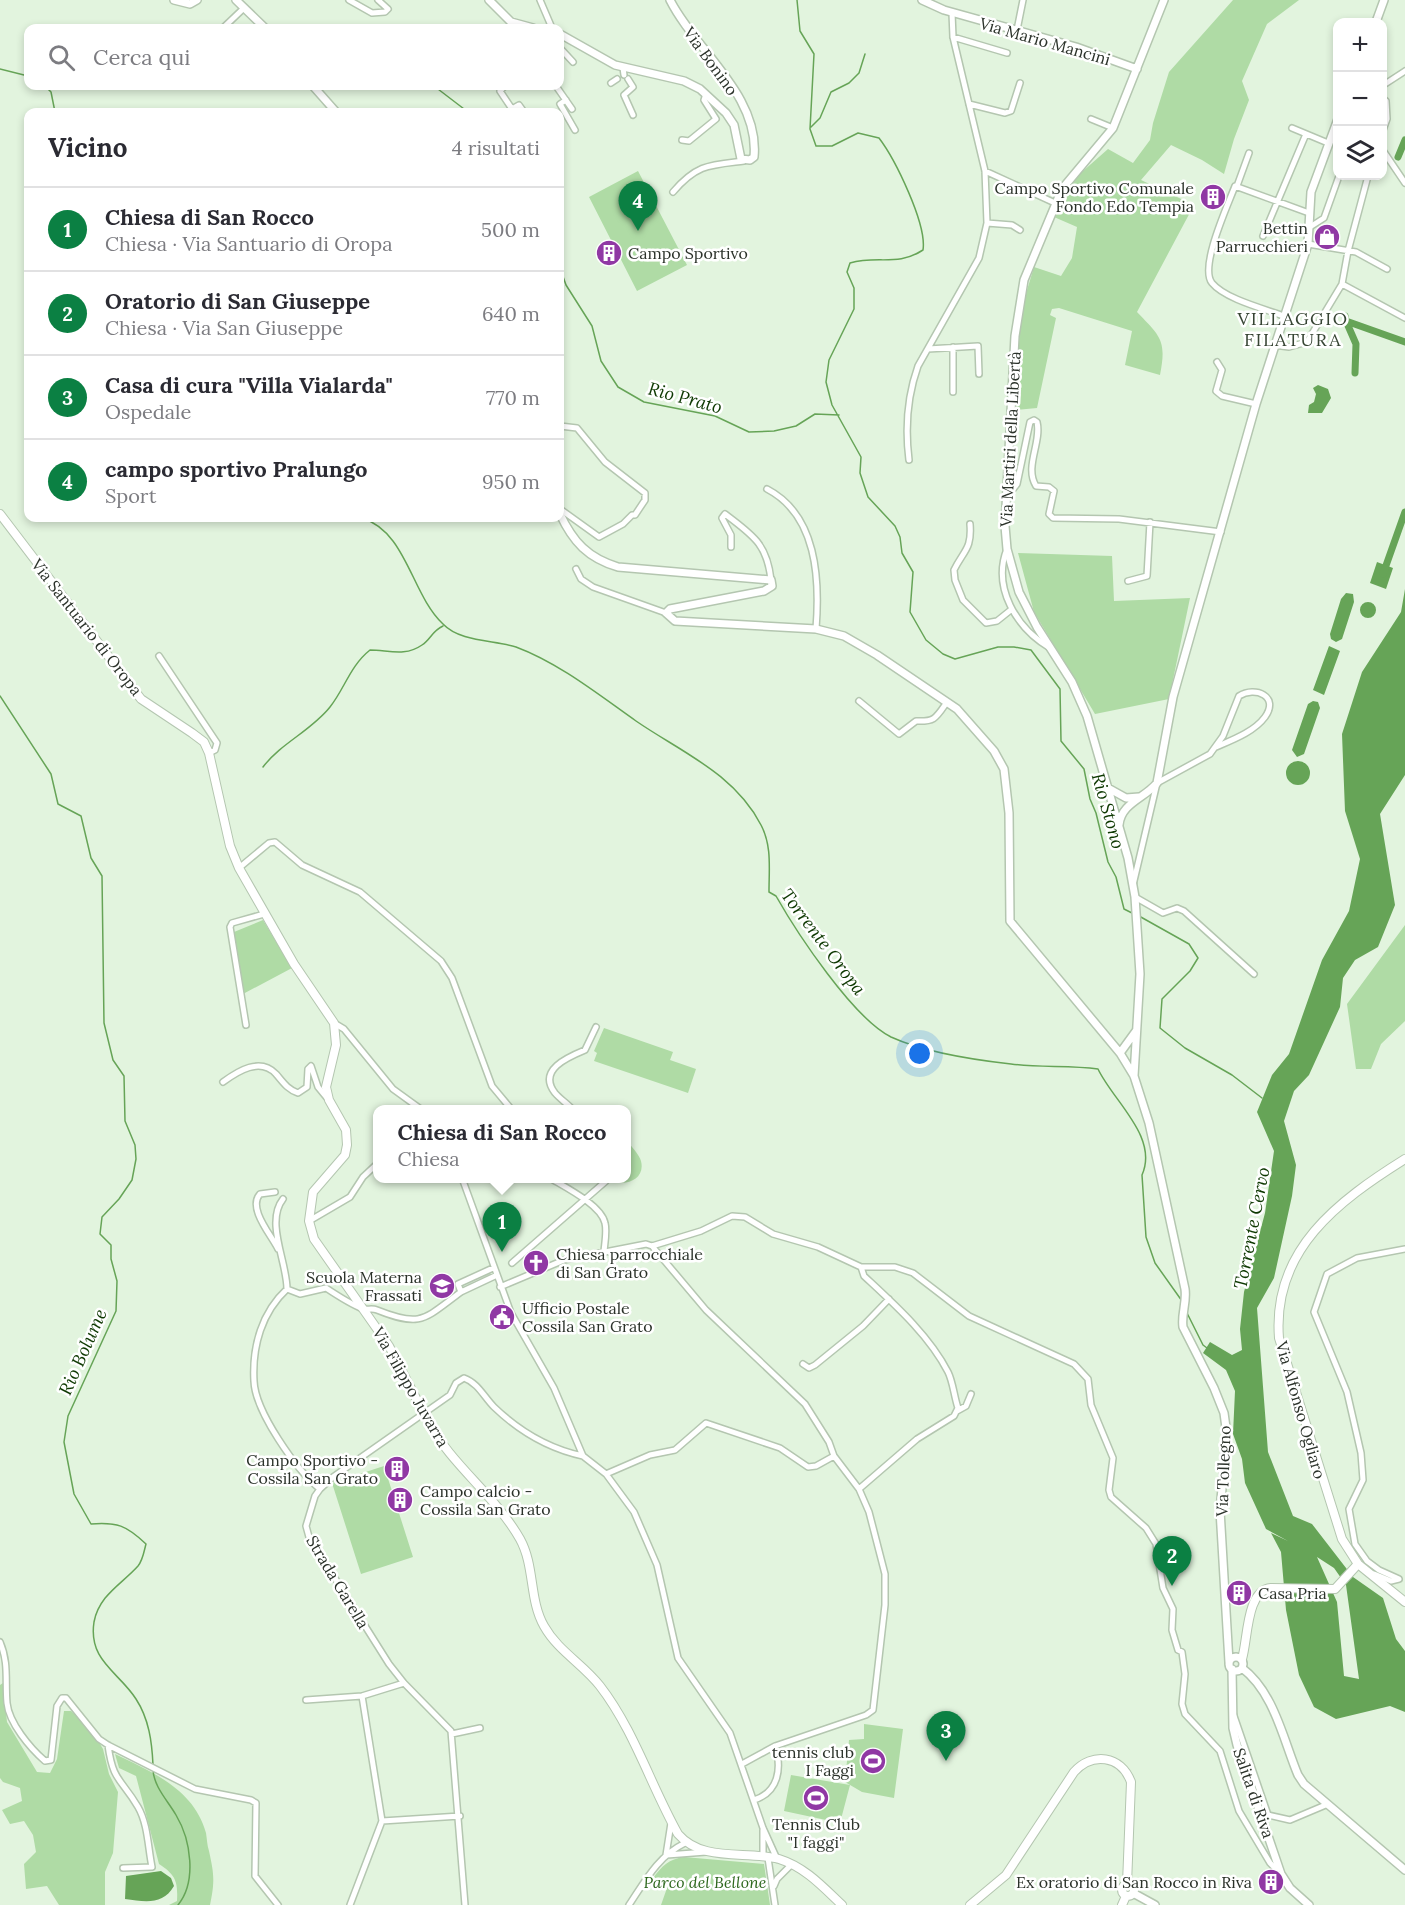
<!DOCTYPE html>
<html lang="it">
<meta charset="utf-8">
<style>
body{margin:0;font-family:Lora,serif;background:#f2f2f3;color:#2b2b33}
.controls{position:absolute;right:18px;top:18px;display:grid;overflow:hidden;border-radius:12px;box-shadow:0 3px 9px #0003}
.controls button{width:54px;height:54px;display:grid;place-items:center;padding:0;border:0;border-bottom:2px solid #e1e1e2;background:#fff;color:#2b2b33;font:30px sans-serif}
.you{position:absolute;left:920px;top:1054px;width:21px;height:21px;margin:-15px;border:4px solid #fff;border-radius:50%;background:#1a73e8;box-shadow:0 0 0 9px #1a73e833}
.badge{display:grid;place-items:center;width:39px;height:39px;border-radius:50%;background:#0b8043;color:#fff;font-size:20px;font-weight:700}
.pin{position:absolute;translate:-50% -50px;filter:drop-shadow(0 2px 3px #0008)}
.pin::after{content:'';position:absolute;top:32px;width:21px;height:18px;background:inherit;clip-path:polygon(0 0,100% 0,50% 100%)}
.popup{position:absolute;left:373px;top:1105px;width:258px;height:78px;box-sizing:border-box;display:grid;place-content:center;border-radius:12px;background:#fff;filter:drop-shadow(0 2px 4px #0005);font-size:20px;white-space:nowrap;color:#7c7c81}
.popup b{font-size:22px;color:#2b2b33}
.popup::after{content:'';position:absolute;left:50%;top:100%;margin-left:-12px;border:12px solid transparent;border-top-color:#fff}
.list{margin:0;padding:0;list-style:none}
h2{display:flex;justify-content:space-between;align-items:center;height:78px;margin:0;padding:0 24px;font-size:26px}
h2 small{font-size:20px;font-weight:400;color:#7c7c81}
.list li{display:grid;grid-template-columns:39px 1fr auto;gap:18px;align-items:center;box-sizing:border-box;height:84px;padding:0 24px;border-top:2px solid #e1e1e2}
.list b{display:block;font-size:22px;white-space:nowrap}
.list p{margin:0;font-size:20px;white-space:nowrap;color:#7c7c81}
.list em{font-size:20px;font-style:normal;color:#7c7c81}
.icon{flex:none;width:33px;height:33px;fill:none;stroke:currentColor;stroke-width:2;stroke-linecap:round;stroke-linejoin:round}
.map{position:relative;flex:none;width:1405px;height:1905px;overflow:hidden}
.search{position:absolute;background:#fff;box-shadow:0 3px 9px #0003;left:24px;top:24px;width:540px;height:66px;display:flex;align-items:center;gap:15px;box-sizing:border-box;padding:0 21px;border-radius:12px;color:#7c7c81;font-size:22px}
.panel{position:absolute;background:#fff;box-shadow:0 3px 9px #0003;left:24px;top:108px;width:540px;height:414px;border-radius:12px}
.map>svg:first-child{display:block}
</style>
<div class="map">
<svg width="1405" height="1905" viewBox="0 0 1405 1905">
<rect width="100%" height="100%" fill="#e2f4de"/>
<path fill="#afdba5" d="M1233,0H1299L1267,24L1242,81L1249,100L1234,139L1224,174L1202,160L1171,145L1141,180L1194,205L1137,312C1160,336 1167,340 1160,375L1125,365L1132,331L1059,308L1052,309L1050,315L1056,318L1037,408L1015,410L1021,310L1034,267L1061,276L1072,258L1077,227L1054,217L1074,179L1108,149L1133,163L1150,140L1153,123L1169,72Z
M638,171L687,265L637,291L589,197Z
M1018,553L1112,556L1114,601L1190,598L1169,699L1095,714L1034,612Z
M263,920L292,968L243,994L234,932Z
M1405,925V1021L1381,1044L1371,1069H1356L1347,1004Z
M604,1028L673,1052L670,1060L696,1069L688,1093L594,1061L597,1053L594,1051Z
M627,1141C631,1146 639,1154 641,1161C646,1180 623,1188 609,1179L626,1178Z
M384,1466L413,1557L361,1574L332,1483Z
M3,1683L7,1722L37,1772L50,1773L57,1759L64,1711H71L90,1727L103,1749L109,1774L118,1792L113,1853L105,1872V1905H59L47,1886L26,1889L24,1864L36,1852L33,1835L24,1821L10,1824L2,1810L22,1801L20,1788L3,1782L0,1778V1685Z
M864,1724L903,1729L894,1798L862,1792L845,1782L849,1740L864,1739Z
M115,1754C152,1772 194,1789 206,1833C207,1839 207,1845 209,1851C214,1874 215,1881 210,1905H169L177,1901C178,1882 176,1875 159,1864L136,1776L119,1768Z
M791,1775L850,1785L840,1823L784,1811Z
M684,1857L764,1864L770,1905H661L667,1888L653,1878C662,1866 669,1859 684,1857Z"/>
<path fill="#66a457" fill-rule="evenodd" d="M1318,385L1328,389L1331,398L1322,413H1308L1309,405L1314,402L1316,394L1313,388Z
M1377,562L1393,568L1386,589L1370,583Z
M1405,589V775L1380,814L1395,905L1378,947L1355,960L1343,978L1340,1007L1309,1075L1294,1091L1284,1121L1296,1165L1292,1196L1274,1278L1257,1308L1268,1452L1293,1516L1312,1524L1353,1577L1383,1598L1396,1639L1405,1651V1712L1390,1706L1336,1719L1314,1707L1299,1675L1286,1610L1281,1552L1271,1533L1288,1541L1266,1529L1245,1483L1242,1459L1233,1434L1235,1391L1226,1370L1203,1353L1210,1342L1232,1355L1242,1350L1240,1329L1244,1292L1265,1213L1274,1151L1257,1112L1272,1075L1289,1054L1322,960L1349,911L1360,859L1345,811L1342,734L1362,672L1401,612ZM1317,1557L1334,1568L1346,1585L1359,1679L1344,1676L1337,1602Z
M1346,593L1353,594L1354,602L1342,639L1336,642L1331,639L1330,634L1341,599Z
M1360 610a8 8 0 1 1 16 0a8 8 0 1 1-16 0Z
M1329,646L1340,651L1324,695L1313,690Z
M1313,701L1318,702L1320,708L1304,754L1297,757L1292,750L1308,704Z
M1286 773a12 12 0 1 1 24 0a12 12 0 1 1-24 0Z
M161,1871L171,1878L174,1886C163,1905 146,1902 125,1899L126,1876Z"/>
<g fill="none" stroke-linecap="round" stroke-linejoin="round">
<path stroke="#66a457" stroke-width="1.5" d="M797,0L800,31L814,54L810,129L816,146H832L858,133L879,138C895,159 927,224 923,250C897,267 878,255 850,263L847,272L854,288V309L829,360L826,382L832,405L861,457L860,473L868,497L895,526L900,537L902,553L913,572L910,612L926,640L943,654L955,659L998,647H1014L1031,650L1060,689L1061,741L1084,769L1090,799L1096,813L1108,862L1116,877L1124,909L1134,914
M0,69L28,76
M45,86L51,92L55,112
M434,86L468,112
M811,127L820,118L831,92L849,83L859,73L865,54
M560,268L566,285L592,326L601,361L618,387L644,402L715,416L749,432L774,431L796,426L815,414L839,415
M362,518C407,532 411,594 443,624C460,642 494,640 516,647C559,663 599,695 636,721C681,752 734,773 761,825C772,846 769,868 769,892L776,896C797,933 853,1018 891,1037C924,1052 975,1060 1011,1064C1040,1068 1069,1065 1098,1069C1113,1101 1159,1137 1142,1175L1146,1237L1155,1263L1182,1301
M0,696L51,774L58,804L81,816L91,858L102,876L104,1023L113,1060L124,1076L125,1121L135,1145L136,1159L132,1180L119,1199L102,1217L100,1234L111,1245V1259L117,1281L116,1311L68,1416L64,1442L74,1494L91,1524C117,1522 126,1525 146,1544C144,1551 143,1560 138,1566C122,1584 99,1595 94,1622C88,1661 119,1672 136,1699C149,1719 152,1742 153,1765
M263,767C281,743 311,731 330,707C345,688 350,666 370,650C388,650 405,657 422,645C431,639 432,631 443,626
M1139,916L1189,944L1198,958L1190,971L1162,999L1160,1028L1185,1048L1232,1075L1262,1098
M1186,1311L1203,1345L1207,1348
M153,1770C154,1787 168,1801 176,1815C191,1840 197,1882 178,1905"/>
<path stroke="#66a457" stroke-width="7" d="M1398,157L1405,140
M1345,316L1346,321L1405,342
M1346,321L1356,344L1355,373
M1383,574L1405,512"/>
<g stroke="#b4c6b0" stroke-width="8">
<path id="minor" d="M349,0L372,13L385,12L388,9L378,0
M540,0L552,28
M223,28L244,8
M1017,30L1023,0
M953,37L1007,53
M560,48L573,62
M623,68L624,75
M628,79L633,87L624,95L633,115
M611,83L617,79
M505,86L500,91L514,112
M556,86L572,109
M1382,86L1405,71
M1382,98L1386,101L1387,119L1382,133
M566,100L560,104L575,130
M969,104L1005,113L1011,111L1020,83
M512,109L519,105L524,112
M1091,119L1113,128
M1292,128L1328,143
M682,140L689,141L716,119L704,100L706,94
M1382,149L1405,183
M985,171L1055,203
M1237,186L1249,153
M673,192C697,164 710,165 744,161
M987,223L1012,225L1020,230
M1310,227L1324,218L1339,176
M1263,236L1306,134
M1308,244L1356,252L1387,269
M1342,284L1405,318
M1284,316C1265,309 1225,299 1212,283C1199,267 1228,205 1235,186L1309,213
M1274,345L1289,347L1307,342L1342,284L1348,251L1368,176
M928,349L978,346L979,374
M1217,362L1222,370L1216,391L1222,396L1256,404
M953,392V347
M560,426L577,428L605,462L645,493V500L635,515H632L623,524L599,537L560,509
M909,460C905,428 907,397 918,366L979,258L987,223L985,171L953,37L952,13
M767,489C817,515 820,579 816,629
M1007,497L1017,484L1030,422L1034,420L1037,422C1042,442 1024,467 1036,486L1049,487L1054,491L1049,514L1053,518L1119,519L1221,532
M970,524C972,549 964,550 954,570L955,580L963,600L986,623L997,621L1012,609
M731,547V535L722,518L725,514C752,535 767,543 771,580
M1007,549C992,587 1016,628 1050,648
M576,569L581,579L593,587L666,613
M1128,581L1147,576L1150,522
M159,656L217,743L215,750L209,753
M859,701L899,734L916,721C935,722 936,718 947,702
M239,868L269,843L275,842L302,865L360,892L441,961L452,978L492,1086L512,1110
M1133,885L1157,783L1210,754L1223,736L1239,696C1255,686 1280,696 1265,717C1254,732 1232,740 1216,747
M1135,897L1163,913L1177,908L1184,911L1254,974
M334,1023L344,1029L393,1089L422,1110
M246,1025L230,927L232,923L264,914
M223,1082C238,1071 260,1057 276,1074C283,1082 287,1089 298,1093L307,1087L308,1069L311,1066L318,1087L327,1098
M573,1110C568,1104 560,1099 555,1093C537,1070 568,1057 585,1050L596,1027
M462,1178L511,1313L554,1388L583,1456L606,1474L634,1512L657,1565L678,1658L730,1733L763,1828L777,1859
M550,1178C565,1187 601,1205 605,1223C607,1231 605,1242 604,1251
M275,1192L260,1194C247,1208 272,1236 278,1249
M283,1199C265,1222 287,1262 287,1289
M309,1221L350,1197L363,1177L378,1163
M652,1246L706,1310L805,1404L829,1442L834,1456L859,1489L869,1512L885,1574V1605L873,1710L866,1715L775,1746L742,1764
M512,1263L606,1181L604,1178
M493,1268L458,1284L461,1292L495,1276
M500,1287L564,1260L646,1244L652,1246L701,1231L732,1216L745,1217L773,1234L818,1247L861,1267H895L913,1273L969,1316L1074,1364L1088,1379L1091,1405L1113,1458L1109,1490L1111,1497L1146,1528L1156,1544L1163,1588L1173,1609L1172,1630L1178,1650L1182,1652L1185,1674L1182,1704L1185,1714L1220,1751L1239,1811L1270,1863L1280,1873
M803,1364L809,1368L815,1365L863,1326L889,1299
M957,1411L966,1406L971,1394
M606,1474L650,1455L675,1450L706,1423L780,1448L808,1467L816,1466L834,1456
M320,1489C296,1470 255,1411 254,1381C252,1346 262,1312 287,1289L300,1294L326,1288C338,1296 350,1304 363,1309C368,1310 372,1308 377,1310C422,1328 424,1319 461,1292
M859,1489L917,1439L954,1416L958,1408C954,1396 953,1382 948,1372C929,1335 894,1304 864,1276L861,1267
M1374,1574L1391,1581L1399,1579L1379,1570L1367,1561L1355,1544L1349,1509L1363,1480L1361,1453L1347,1392L1314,1312L1327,1274L1357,1258L1405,1249
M0,1642C9,1663 5,1681 7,1703C9,1723 30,1748 45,1761L51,1760L57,1706L62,1698H66L99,1739L108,1745L195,1789L251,1800L256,1803L255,1876L278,1905
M306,1700L362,1696L404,1683
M1233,1713L1268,1815L1290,1820L1328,1804
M452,1734L480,1728
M108,1745C113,1782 121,1778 138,1807C148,1824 148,1848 152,1867L123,1868
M754,1800C779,1792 782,1768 775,1746
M382,1821L460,1816
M666,1855L671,1823
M667,1855L706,1852
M763,1857V1830
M768,1858L775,1905
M774,1886L777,1879L792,1864
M350,1905L382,1821L362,1696
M465,1905L451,1731L404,1683L389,1664L309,1537L306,1526L315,1496L320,1489L333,1477L450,1395L456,1383L464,1378C478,1383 484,1397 494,1407C519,1431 550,1449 583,1456
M629,1905C645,1881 658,1856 685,1843"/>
</g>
<g stroke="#b4c6b0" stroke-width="10">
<path id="tertiary" d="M174,0L190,4L197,0
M236,0L265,28
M489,0L511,22L533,28
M922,0L944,10L1076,47L1137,69
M1376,22L1384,0
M560,34L615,65L684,81L700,89L726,113L734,125L741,159L750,160L754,157C760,95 695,50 670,0
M313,86L336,112
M560,514C573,542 588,558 618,567L771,580L772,586L764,591L670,609L666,613L675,621L816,629L844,636L877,655L957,709L994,751L1004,769L1009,813L1010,921L1120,1053L1134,1076L1149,1123L1185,1289C1187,1303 1181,1314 1183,1327L1214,1388L1224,1413L1227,1435L1220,1510L1229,1662
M1108,788L1126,798L1139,797
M1119,825C1121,803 1145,798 1157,783L1173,697L1256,404L1308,244L1311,192L1338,119
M1120,1053L1136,1031
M1134,1076L1140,974L1135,897L1128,858L1087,716L1072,682L1037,627L1019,592L1007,549L1005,526L1015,336L1024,280L1062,189L1113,128L1164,0
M1229 1664a7 7 0 1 1 14 0a7 7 0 1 1-14 0Z
M1242,1668C1274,1692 1283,1739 1298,1775L1304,1784L1405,1870
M1232,1669L1233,1728L1237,1745L1281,1874L1290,1888L1309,1905
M1133,1893L1155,1905"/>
</g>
<g stroke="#b4c6b0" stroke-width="10">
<path id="secondary" d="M0,514L141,699L192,733L204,742L209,753L230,846L239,868L294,964L334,1023L336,1045L326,1087L329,1100L346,1130L347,1145L345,1155L313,1192L309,1221L314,1239L389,1346L420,1406
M1405,1159C1338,1201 1272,1250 1279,1338L1342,1539L1358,1564L1405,1602
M428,1421C452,1466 495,1495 520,1539C535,1566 529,1600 544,1626C558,1651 583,1664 600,1686C634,1730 651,1786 678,1834C703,1863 746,1850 779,1859C805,1867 823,1887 842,1905
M1242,1659C1248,1640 1246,1590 1271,1588L1335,1589L1358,1564
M1122 1890a6 6 0 1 1 12 0a6 6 0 1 1-12 0Z
M970,1905L1006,1875L1074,1772C1092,1752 1121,1755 1131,1782L1127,1884
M1122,1905L1126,1896"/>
</g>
<use href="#minor" stroke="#fff" stroke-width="5"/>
<use href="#tertiary" stroke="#fff" stroke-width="7"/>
<use href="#secondary" stroke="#fff" stroke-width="8"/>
<g stroke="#b4c6b0" stroke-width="10" stroke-linecap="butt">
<path id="secondary-bridge" d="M420,1406L428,1421"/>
</g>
<use href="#secondary-bridge" stroke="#fff" stroke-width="8"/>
</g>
<defs>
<g id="building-disc" transform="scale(1.35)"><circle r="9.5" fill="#9038a4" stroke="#fff"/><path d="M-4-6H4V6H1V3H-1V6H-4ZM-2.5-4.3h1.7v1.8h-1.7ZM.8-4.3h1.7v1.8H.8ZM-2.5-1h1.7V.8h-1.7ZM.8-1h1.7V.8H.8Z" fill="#fff"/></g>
<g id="shop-disc" transform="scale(1.35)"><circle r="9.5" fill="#9038a4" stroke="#fff"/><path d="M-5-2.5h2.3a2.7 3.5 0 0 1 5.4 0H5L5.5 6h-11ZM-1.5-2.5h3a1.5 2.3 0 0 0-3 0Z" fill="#fff"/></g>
<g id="church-disc" transform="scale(1.35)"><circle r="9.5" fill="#9038a4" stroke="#fff"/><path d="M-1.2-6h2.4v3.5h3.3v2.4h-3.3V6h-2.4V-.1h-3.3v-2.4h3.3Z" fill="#fff"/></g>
<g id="school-disc" transform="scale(1.35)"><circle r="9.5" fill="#9038a4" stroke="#fff"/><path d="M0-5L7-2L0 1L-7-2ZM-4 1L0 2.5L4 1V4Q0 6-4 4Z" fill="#fff"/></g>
<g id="civic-disc" transform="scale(1.35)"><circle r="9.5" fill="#9038a4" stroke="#fff"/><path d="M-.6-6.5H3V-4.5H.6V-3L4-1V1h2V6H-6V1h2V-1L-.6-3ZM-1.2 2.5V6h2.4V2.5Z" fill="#fff"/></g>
<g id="stadium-disc" transform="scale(1.35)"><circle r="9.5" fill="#9038a4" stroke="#fff"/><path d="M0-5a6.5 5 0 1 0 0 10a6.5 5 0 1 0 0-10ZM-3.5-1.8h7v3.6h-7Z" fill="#fff"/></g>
</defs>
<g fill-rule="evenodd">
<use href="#building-disc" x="1213" y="197"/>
<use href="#shop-disc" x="1327" y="237"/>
<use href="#building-disc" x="609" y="253"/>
<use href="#church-disc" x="536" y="1263"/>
<use href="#school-disc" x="442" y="1286"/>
<use href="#civic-disc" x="502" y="1317"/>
<use href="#building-disc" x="397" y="1469"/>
<use href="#building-disc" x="400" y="1500"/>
<use href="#building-disc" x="1239" y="1593"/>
<use href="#stadium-disc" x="873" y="1761"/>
<use href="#stadium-disc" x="816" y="1798"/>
<use href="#building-disc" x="1271" y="1882"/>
</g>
<g text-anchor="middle" stroke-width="5" stroke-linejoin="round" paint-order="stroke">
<g font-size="16" fill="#2b322a" stroke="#fff">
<text transform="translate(1045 41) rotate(16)" y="6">Via Mario Mancini</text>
<text transform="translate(711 61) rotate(54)" y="6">Via Bonino</text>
<text transform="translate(1010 439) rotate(-87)" y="6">Via Martiri della Libertà</text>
<text transform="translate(87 627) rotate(52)" y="6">Via Santuario di Oropa</text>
<text transform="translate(411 1387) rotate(60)" y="6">Via Filippo Juvarra</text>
<text transform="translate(1301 1410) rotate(74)" y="6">Via Alfonso Ogliaro</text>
<text transform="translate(1223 1471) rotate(-88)" y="6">Via Tollegno</text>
<text transform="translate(338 1582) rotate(59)" y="6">Strada Garella</text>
<text transform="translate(1254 1793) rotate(71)" y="6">Salita di Riva</text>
</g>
<g font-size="16" fill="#2b322a" stroke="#fff" text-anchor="end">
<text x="1194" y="194">Campo Sportivo Comunale<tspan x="1194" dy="18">Fondo Edo Tempia</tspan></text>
<text x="1308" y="234">Bettin<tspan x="1308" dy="18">Parrucchieri</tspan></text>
<text x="628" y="259" text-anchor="start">Campo Sportivo</text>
<text x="556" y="1260" text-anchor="start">Chiesa parrocchiale<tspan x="556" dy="18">di San Grato</tspan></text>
<text x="422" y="1283">Scuola Materna<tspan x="422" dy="18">Frassati</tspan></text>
<text x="522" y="1314" text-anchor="start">Ufficio Postale<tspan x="522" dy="18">Cossila San Grato</tspan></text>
<text x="378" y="1466">Campo Sportivo -<tspan x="378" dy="18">Cossila San Grato</tspan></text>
<text x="420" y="1497" text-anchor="start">Campo calcio -<tspan x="420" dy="18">Cossila San Grato</tspan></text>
<text x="1258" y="1599" text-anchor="start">Casa Pria</text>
<text x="854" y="1758">tennis club<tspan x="854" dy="18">I Faggi</tspan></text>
<text x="816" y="1830" text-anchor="middle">Tennis Club<tspan x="816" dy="18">"I faggi"</tspan></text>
<text x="1252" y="1888">Ex oratorio di San Rocco in Riva</text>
</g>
<g font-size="16" font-style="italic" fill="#2c671c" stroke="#fff">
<text x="705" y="1888">Parco del Bellone</text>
</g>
<g font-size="18" letter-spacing="1.5" fill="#364433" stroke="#fff">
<text x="1293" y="325">VILLAGGIO<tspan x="1293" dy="21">FILATURA</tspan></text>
</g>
<g font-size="18" font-style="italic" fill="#0e3902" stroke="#fff">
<text transform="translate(685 398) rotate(15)" y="6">Rio Prato</text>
<text transform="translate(1108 811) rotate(74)" y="6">Rio Stono</text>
<text transform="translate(823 942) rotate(53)" y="6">Torrente Oropa</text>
<text transform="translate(1252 1228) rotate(-79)" y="6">Torrente Cervo</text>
<text transform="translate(83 1352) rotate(-66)" y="6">Rio Bolume</text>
</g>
</g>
</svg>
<div class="controls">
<button>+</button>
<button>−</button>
<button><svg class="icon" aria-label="layers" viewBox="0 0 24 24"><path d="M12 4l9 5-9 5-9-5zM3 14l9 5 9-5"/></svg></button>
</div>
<div class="you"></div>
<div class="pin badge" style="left:502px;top:1252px">1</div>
<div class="popup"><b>Chiesa di San Rocco</b>Chiesa</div>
<div class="pin badge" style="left:1172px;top:1586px">2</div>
<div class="pin badge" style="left:946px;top:1761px">3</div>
<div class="pin badge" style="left:638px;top:231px">4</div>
<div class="search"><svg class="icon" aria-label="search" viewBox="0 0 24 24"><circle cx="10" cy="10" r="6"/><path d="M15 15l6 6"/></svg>Cerca qui</div>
<section class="panel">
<h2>Vicino<small>4 risultati</small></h2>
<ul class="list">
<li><span class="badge">1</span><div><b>Chiesa di San Rocco</b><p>Chiesa · Via Santuario di Oropa</p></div><em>500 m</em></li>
<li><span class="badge">2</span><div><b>Oratorio di San Giuseppe</b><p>Chiesa · Via San Giuseppe</p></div><em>640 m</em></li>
<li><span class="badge">3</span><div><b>Casa di cura &quot;Villa Vialarda&quot;</b><p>Ospedale</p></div><em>770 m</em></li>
<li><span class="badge">4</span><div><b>campo sportivo Pralungo</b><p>Sport</p></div><em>950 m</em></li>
</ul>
</section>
</div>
